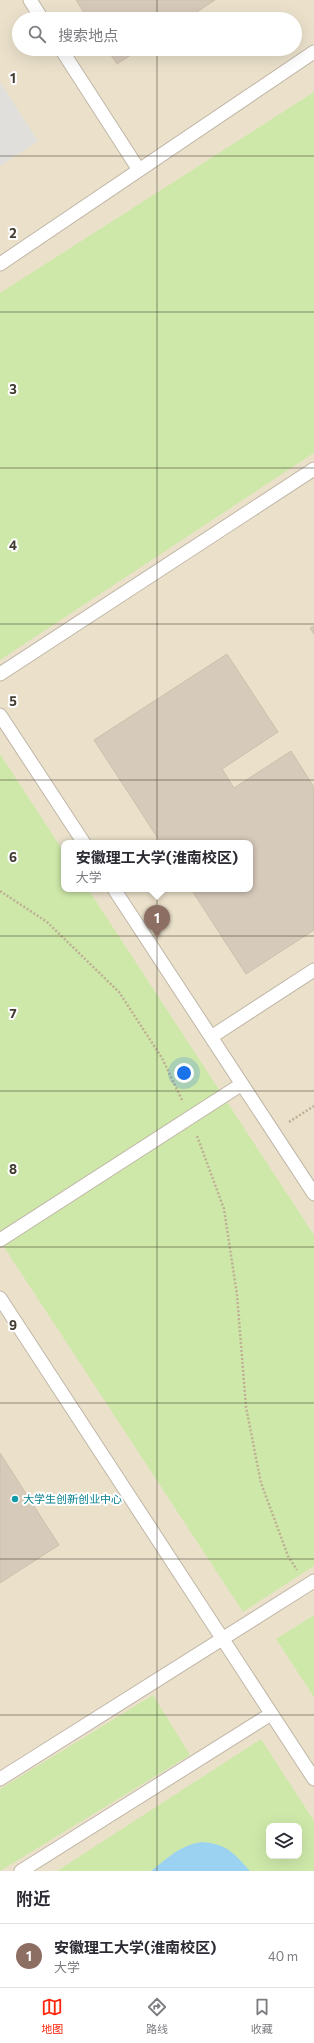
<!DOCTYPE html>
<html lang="zh">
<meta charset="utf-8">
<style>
body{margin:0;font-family:Commissioner,"Noto Sans SC",sans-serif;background:#f7f7f7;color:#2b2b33}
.controls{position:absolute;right:12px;bottom:12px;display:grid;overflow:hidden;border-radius:8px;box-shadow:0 4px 16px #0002}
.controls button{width:36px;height:36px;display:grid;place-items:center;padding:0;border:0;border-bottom:1px solid #e1e1e2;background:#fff;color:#2b2b33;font:20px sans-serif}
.you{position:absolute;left:184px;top:1073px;width:14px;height:14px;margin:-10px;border:3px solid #fff;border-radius:50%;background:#1a73e8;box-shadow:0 0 0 6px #1a73e833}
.badge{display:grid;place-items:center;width:26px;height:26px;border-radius:50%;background:#ff260b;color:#fff;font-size:13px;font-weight:700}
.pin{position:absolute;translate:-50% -33px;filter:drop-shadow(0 1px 2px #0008)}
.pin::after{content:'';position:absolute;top:21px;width:14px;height:12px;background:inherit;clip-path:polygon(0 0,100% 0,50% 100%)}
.popup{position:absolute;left:61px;top:840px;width:192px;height:52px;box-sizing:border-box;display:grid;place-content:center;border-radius:8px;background:#fff;filter:drop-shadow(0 1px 3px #0005);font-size:13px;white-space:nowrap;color:#7c7c81}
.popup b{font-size:15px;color:#2b2b33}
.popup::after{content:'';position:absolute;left:50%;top:100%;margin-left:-8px;border:8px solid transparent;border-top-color:#fff}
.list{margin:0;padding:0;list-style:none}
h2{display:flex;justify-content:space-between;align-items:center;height:52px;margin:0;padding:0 16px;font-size:17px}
h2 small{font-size:13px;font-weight:400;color:#7c7c81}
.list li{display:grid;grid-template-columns:26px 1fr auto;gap:12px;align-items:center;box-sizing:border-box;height:64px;padding:0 16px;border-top:1px solid #e1e1e2}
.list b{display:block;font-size:15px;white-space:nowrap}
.list p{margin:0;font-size:13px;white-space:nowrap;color:#7c7c81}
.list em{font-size:13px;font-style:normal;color:#7c7c81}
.icon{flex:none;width:22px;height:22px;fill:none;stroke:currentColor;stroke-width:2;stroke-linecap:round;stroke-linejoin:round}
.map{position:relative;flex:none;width:314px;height:1871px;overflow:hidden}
.search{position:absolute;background:#fff;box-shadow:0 4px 16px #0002;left:12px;right:12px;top:12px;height:44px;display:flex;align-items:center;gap:10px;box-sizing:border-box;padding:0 14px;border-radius:22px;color:#7c7c81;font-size:15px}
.sheet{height:116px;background:#fff}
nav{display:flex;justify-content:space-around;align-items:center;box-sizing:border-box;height:56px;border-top:1px solid #e1e1e2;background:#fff;font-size:11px;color:#7c7c81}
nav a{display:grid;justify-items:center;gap:2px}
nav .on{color:#ff260b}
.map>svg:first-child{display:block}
</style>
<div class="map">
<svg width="314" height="1871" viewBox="0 0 314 1871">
<rect width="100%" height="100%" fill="#f2ece2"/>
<path fill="#ebe1cb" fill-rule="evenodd" d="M0,0H314V1871H0ZM19,19H295V49H19ZM64,843H250V889H64ZM269,1826H299V1856H269Z"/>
<path fill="#cee8a9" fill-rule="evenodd" d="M314,92V453L0,660V293Z
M0,754L64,852V889H88L314,1235V1566L243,1612L0,1241Z
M314,1615V1697L276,1639Z
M153,1695L190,1755L0,1871V1789Z
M261,1739L314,1821V1871H57ZM269,1826H299V1856H269Z"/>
<path fill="#e1dfdb" d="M0,82L38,141L0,166Z"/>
<path fill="#9bd2f1" d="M202,1842C227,1844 234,1853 250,1871H151C168,1858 180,1845 202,1842Z"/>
<path fill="#d6caba" stroke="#cebfaa" d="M76,0H215L186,19H88Z
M107,49H140L117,64Z
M314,626V634L310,628Z
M227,654L278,732L222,769L234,788L291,751L314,787V930L246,974L191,889H250V843H161L94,740Z
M0,1453L59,1545L0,1583Z"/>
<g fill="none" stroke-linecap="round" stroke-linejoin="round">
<g stroke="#c0b6a7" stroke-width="15">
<path id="service" d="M30,0L42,19
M61,49L139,170
M0,264L314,52
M0,674L314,469
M0,715L84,843
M114,889L314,1194
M211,1037L314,970
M0,1240L242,1084
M0,1298L314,1779
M0,1779L314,1581
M21,1871L271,1714"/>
</g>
<path stroke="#bfaf95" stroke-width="2.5" stroke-dasharray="2 2" stroke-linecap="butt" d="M0,891L47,922L119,992L162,1058L182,1100
M289,1122L314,1106
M197,1136L224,1209L237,1295L246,1407L261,1483L288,1556L297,1570"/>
<use href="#service" stroke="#fff" stroke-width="13"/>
</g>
<path fill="none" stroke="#433c32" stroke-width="1" stroke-opacity="0.55" d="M157,0V19M157,49V1871M0,156H314M0,312H314M0,468H314M0,624H314M0,780H314M0,936H314M0,1091H314M0,1247H314M0,1403H314M0,1559H314M0,1715H314"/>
<circle fill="#0f9aa8" stroke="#fff" stroke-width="1.5" cx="15" cy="1499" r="4"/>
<g text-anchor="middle" stroke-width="4" stroke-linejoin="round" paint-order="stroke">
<g font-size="11" fill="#0d838f" stroke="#fff" text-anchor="start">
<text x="23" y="1503">大学生创新创业中心</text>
</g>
</g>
<g font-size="13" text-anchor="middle" font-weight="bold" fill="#433c32" stroke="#fff" stroke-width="4" stroke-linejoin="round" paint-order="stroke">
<text x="13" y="83">1</text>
<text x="13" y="238">2</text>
<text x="13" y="394">3</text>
<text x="13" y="550">4</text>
<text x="13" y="706">5</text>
<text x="13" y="862">6</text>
<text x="13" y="1018">7</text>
<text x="13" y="1174">8</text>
<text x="13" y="1330">9</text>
</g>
</svg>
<div class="controls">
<button><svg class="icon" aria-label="layers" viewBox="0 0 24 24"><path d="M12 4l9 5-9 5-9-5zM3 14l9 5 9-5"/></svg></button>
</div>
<div class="you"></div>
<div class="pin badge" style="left:157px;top:938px;background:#8d6e63">1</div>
<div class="popup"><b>安徽理工大学(淮南校区)</b>大学</div>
<div class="search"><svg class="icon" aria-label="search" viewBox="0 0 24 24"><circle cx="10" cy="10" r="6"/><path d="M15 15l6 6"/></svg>搜索地点</div>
</div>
<section class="sheet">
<h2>附近<small></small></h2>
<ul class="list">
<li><span class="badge" style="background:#8d6e63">1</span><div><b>安徽理工大学(淮南校区)</b><p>大学</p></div><em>40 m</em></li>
</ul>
</section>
<nav>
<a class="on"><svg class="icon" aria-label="map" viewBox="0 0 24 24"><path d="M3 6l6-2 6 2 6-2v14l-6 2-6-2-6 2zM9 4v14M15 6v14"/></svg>地图</a>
<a><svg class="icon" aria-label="directions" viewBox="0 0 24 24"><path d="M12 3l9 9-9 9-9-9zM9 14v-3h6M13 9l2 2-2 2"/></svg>路线</a>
<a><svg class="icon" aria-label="saved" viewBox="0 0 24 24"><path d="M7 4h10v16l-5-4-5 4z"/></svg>收藏</a>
</nav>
